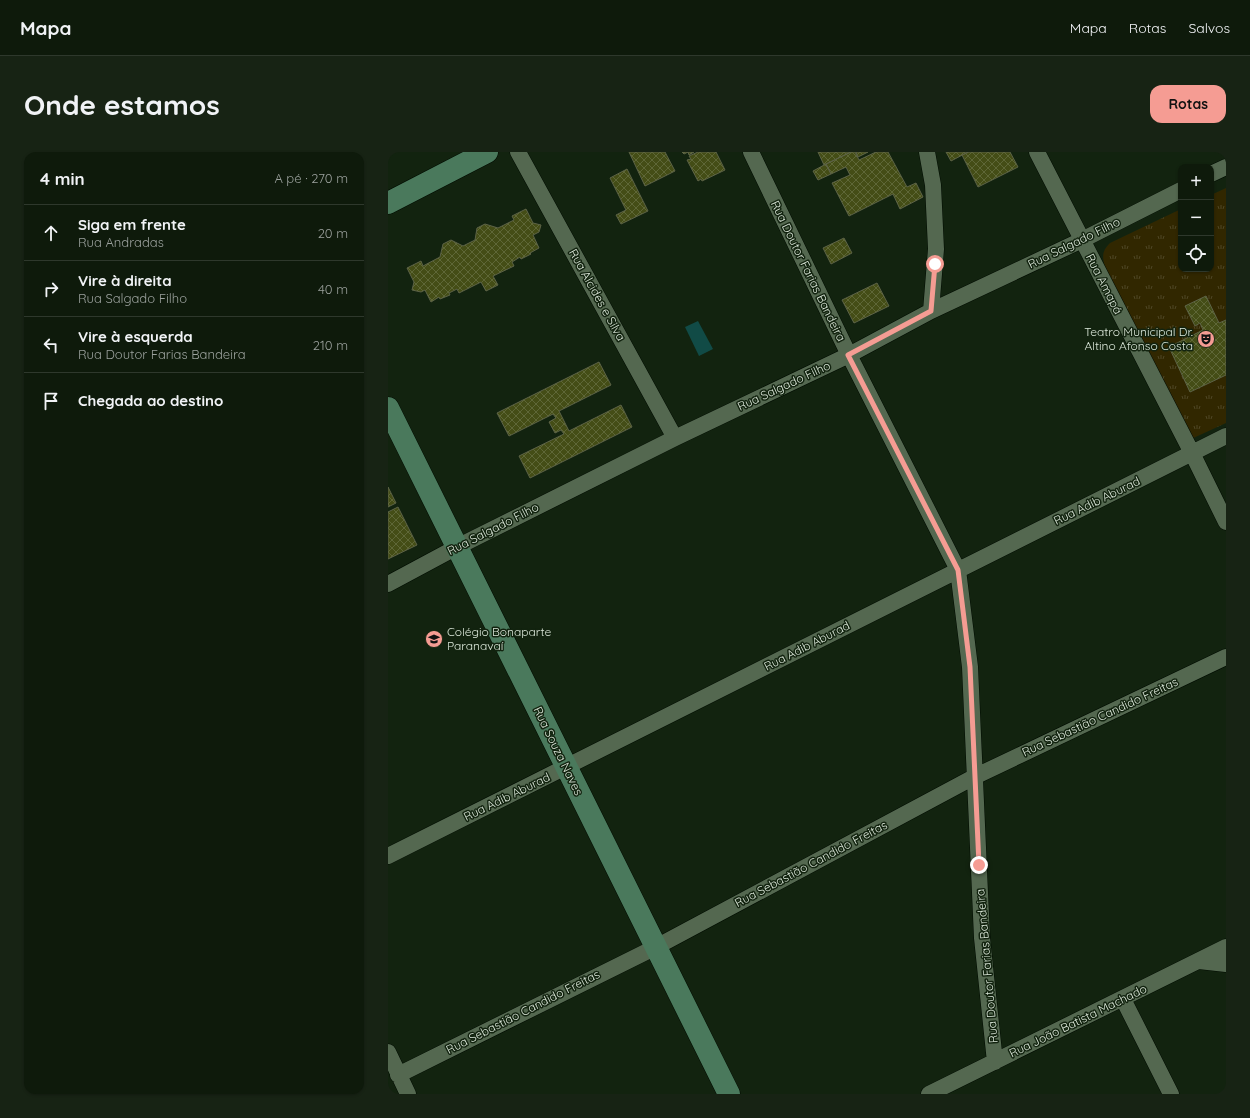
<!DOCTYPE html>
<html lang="pt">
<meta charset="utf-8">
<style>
body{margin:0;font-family:Quicksand,sans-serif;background:#172314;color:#f1f3f6}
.controls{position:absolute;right:12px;top:12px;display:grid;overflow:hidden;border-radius:8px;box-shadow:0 1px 3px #0004}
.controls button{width:36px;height:36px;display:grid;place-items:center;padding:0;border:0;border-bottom:1px solid #2e382c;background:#0e1a0b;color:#f1f3f6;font:20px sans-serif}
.stop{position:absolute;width:12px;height:12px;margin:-9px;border:3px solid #f59c93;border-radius:50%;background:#fff}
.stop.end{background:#f59c93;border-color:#fff;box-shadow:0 1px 4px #0008}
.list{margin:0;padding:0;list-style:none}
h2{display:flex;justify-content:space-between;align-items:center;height:52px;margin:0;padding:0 16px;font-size:17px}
h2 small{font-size:13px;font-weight:400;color:#9ba19d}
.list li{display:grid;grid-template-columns:26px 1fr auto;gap:12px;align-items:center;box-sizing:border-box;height:56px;padding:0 16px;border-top:1px solid #2e382c}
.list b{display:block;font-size:15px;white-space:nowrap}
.list p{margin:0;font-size:13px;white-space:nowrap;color:#9ba19d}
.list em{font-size:13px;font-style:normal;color:#9ba19d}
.icon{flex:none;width:22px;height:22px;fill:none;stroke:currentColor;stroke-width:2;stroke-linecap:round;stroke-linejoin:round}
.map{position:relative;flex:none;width:838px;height:942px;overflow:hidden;border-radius:12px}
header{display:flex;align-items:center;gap:24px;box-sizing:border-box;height:56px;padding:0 20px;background:#0e1a0b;border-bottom:1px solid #2e382c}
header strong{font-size:19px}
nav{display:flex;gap:22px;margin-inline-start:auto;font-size:14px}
.intro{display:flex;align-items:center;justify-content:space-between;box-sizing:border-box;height:96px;padding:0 24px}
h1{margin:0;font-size:28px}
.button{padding:10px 18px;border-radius:12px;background:#f59c93;color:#111;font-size:14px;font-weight:700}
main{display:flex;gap:24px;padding:0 24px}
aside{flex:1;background:#0e1a0b;border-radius:12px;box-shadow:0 1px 3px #0004}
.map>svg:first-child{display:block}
</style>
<header>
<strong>Mapa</strong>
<nav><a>Mapa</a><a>Rotas</a><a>Salvos</a></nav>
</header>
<div class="intro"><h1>Onde estamos</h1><a class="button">Rotas</a></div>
<main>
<aside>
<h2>4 min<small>A pé · 270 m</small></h2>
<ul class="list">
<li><svg class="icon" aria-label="ahead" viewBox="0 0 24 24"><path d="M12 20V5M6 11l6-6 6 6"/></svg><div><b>Siga em frente</b><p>Rua Andradas</p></div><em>20 m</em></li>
<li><svg class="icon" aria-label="right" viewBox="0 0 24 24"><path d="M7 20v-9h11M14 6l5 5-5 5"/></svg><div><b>Vire à direita</b><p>Rua Salgado Filho</p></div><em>40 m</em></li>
<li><svg class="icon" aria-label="left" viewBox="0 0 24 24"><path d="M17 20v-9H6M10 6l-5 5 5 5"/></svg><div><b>Vire à esquerda</b><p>Rua Doutor Farias Bandeira</p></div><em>210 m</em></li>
<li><svg class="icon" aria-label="arrive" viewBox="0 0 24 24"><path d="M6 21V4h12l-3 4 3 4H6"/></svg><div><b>Chegada ao destino</b></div></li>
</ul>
</aside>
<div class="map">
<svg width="838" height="942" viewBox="0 0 838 942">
<defs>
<pattern id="grass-tufts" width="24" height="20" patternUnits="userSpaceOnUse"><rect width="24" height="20" fill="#312700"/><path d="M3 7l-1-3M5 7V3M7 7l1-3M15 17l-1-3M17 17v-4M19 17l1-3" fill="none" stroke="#4e4625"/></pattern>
<pattern id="building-cross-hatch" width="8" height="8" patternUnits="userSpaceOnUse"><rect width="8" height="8" fill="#444d16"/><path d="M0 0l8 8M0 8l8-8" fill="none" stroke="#5e6737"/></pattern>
</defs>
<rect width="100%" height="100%" fill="#12230f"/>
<path fill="url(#grass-tufts)" d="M838,36V271L801,288L717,115C714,104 714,99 722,91L793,57V117H823V43Z"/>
<path fill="#114b46" d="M310,169L325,197L311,204L297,175Z"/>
<path fill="url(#building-cross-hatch)" stroke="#5d6347" d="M241,0H277L287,19L257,34Z
M294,0H306L301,3L300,0L296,2Z
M310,0H328L337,18L314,29L313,27L310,29L299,8L303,7L301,4Z
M430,0H463L436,13Z
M463,0H467L471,8L488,0H500L519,35L528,31L535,45L512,57L505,42L461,64L444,31L462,23L458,15L443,22L438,12Z
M468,0H480L470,5Z
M558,0H580L563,9Z
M581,0H622L630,15L590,35L574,3Z
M438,12L443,22L430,28L425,19Z
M239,17L260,59L233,72L228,63L238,58L222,26Z
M138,57L145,71L153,73L151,80L145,83L151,96L142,101L143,102L133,107L132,105L124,110L126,114L105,124L110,133L98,139L93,130L71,141L69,137L61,141L62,143L52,147L51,145L43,150L37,138L33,140L24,138L26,130L19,116L33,109L35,114L52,105L55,92L63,88L75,94L87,88L89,76L97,72L110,76L126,68L124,64Z
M456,86L464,101L443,112L435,96Z
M489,131L501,154L466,171L454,148Z
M818,144L831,171L838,168V223L802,240L781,195L815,178L812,171L807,174L797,154Z
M211,210L223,233L171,259L181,279L233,253L244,275L142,326L131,304L176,282L173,278L167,281L161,270L168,266L165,262L121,284L109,261Z
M0,335L8,351L0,355Z
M10,355L29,393L0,407V360Z"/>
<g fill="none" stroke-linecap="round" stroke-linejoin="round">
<g stroke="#010c00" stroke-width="17">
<path id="street" d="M130,0L287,286
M363,0L461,203L570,418L582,515L594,786L607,910
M539,0L545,33L548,97L543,159
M649,0L804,301L838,370
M823,22L838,15
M0,432L69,395L287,286L461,203L543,159L694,88L793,38
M0,704L838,284
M811,809L838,812
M735,847L783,942
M0,900L20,942
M10,923L268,795L586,625L838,505
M541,942L838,795"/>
</g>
<g stroke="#010c00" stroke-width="23">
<path id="secondary" d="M0,51L99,0
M0,256L341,942"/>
</g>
<use href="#street" stroke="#546850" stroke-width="16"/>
<use href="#secondary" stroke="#4a795c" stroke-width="22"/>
</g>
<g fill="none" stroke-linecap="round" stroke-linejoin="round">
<path stroke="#f59c93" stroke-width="5" d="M547,112L543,159L460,203L570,418L582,515L591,713"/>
</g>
<defs>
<g id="theatre-disc" transform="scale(0.9)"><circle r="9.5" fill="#f59c93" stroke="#12230f"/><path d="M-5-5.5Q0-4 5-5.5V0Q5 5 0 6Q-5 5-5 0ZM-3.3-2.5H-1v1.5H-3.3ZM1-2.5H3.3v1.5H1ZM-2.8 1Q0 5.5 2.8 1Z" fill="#111"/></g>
<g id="school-disc" transform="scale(0.9)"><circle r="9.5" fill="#f59c93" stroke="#12230f"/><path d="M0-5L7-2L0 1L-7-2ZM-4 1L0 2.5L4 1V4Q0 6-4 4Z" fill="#111"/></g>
</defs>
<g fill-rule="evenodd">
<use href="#theatre-disc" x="818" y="187"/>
<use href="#school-disc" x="46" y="487"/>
</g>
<g text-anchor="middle" stroke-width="3" stroke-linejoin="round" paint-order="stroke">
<g font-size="12" fill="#dbe7d9" stroke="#12230f">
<text transform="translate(686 91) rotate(-26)" y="4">Rua Salgado Filho</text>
<text transform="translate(420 119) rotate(64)" y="4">Rua Doutor Farias Bandeira</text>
<text transform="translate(716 132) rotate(63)" y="4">Rua Amapá</text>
<text transform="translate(209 143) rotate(61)" y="4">Rua Alcides e Silva</text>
<text transform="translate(396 234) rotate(-25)" y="4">Rua Salgado Filho</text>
<text transform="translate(709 349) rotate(-26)" y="4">Rua Adib Aburad</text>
<text transform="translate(105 377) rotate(-27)" y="4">Rua Salgado Filho</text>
<text transform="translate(419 494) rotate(-27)" y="4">Rua Adib Aburad</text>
<text transform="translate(712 565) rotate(-25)" y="4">Rua Sebastião Candido Freitas</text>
<text transform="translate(170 599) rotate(64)" y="4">Rua Souza Naves</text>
<text transform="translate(119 645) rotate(-26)" y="4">Rua Adib Aburad</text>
<text transform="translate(423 712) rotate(-28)" y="4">Rua Sebastião Candido Freitas</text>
<text transform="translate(599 814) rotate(-95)" y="4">Rua Doutor Farias Bandeira</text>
<text transform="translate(135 860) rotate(-27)" y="4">Rua Sebastião Candido Freitas</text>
<text transform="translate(690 869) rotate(-26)" y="4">Rua João Batista Machado</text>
</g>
<g font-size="12" fill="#dbe7d9" stroke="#12230f" text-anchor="end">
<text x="805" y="184">Teatro Municipal Dr.<tspan x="805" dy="14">Altino Afonso Costa</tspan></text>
<text x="59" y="484" text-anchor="start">Colégio Bonaparte<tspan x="59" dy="14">Paranavaí</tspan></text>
</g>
</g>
</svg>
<div class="controls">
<button>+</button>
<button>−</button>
<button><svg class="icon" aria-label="locate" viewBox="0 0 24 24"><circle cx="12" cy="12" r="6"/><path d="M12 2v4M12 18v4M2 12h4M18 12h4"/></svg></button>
</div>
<div class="stop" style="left:547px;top:112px"></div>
<div class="stop end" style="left:591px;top:713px"></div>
</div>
</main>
